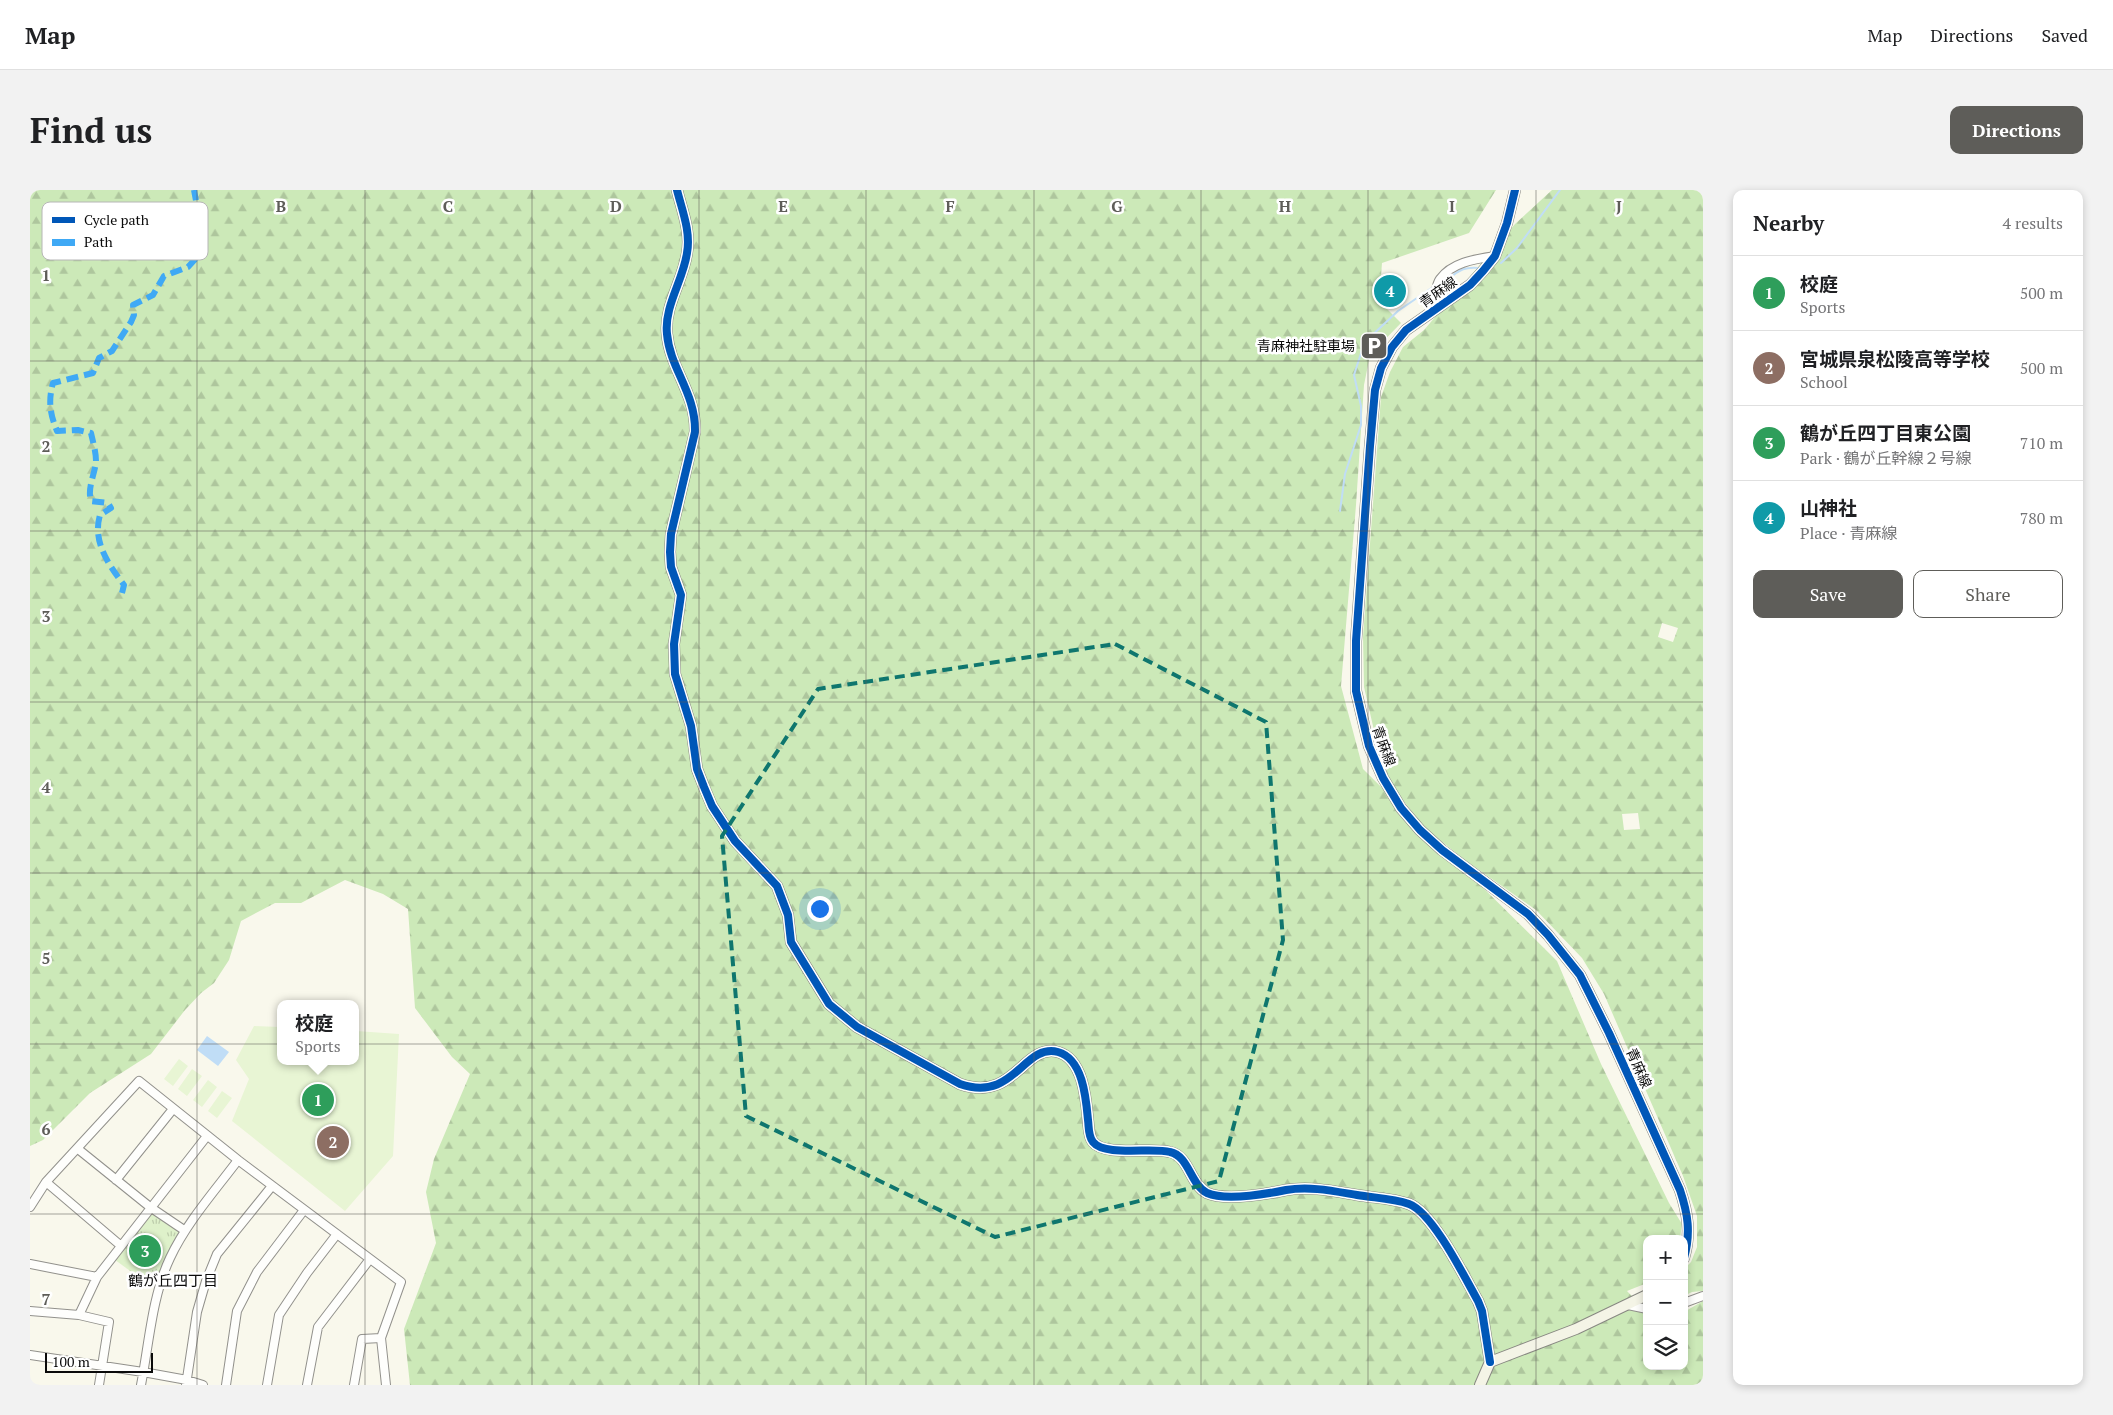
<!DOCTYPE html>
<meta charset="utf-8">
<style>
body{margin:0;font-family:"PT Serif","Noto Sans JP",serif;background:#f2f2f2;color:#202124}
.controls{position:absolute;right:15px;bottom:15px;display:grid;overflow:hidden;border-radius:10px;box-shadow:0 2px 8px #0003}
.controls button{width:45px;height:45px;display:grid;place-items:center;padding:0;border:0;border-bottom:1px solid #e0e0e0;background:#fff;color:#202124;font:25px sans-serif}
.scale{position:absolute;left:15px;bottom:12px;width:108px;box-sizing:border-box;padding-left:5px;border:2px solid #0a0a0a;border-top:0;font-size:14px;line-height:18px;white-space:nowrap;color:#0a0a0a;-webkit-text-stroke:4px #fff;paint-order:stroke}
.you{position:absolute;left:789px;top:718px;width:18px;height:18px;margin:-12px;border:4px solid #fff;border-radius:50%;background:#1a73e8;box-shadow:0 0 0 8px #1a73e833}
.badge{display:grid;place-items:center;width:32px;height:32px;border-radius:50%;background:#5e5d59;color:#fff;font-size:16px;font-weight:700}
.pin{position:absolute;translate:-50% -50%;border:2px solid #fff;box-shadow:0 1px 5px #0006}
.popup{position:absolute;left:247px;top:810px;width:82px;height:65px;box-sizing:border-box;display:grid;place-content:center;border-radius:10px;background:#fff;filter:drop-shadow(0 1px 4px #0005);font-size:16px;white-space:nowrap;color:#757577}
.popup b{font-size:19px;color:#202124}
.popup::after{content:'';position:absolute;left:50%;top:100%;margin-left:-10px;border:10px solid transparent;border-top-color:#fff}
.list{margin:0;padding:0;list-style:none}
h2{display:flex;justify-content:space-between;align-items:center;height:65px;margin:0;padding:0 20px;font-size:21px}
h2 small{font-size:16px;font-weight:400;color:#757577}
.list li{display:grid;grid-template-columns:32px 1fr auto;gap:15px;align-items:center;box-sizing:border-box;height:75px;padding:0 20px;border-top:1px solid #e0e0e0}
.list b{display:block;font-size:19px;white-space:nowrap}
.list p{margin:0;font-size:16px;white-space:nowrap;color:#757577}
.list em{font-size:16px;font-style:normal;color:#757577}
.actions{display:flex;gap:10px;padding:15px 20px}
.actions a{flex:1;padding:11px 0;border:1px solid #5e5d59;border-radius:10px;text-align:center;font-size:18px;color:#5e5d59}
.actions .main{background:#5e5d59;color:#fff}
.icon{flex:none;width:28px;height:28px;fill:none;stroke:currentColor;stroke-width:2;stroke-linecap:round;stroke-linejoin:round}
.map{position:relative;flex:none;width:1673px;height:1195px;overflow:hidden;border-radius:10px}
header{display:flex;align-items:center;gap:30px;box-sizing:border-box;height:70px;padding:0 25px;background:#fff;border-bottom:1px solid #e0e0e0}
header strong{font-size:24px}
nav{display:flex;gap:28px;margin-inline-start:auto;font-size:18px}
.intro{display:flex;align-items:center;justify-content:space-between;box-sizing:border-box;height:120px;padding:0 30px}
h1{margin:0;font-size:35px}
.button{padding:12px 22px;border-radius:10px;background:#5e5d59;color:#fff;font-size:18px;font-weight:700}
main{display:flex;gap:30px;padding:0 30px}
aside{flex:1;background:#fff;border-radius:10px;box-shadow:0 2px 8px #0003}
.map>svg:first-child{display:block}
</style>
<header>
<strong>Map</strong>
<nav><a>Map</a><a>Directions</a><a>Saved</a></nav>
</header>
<div class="intro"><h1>Find us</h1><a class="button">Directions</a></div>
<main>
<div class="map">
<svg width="1673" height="1195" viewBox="0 0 1673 1195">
<defs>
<pattern id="forest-firs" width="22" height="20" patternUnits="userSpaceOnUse" patternTransform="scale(1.25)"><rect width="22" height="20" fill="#cce9b8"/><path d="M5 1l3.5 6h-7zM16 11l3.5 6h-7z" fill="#aec69d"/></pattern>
<pattern id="park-tufts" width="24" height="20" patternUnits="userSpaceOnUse" patternTransform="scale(1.25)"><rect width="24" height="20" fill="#def1ca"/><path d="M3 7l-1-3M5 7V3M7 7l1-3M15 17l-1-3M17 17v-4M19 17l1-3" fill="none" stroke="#bdcdac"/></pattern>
</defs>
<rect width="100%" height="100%" fill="#f9f8ec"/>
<path fill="url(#forest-firs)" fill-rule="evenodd" d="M0,0H1466L1439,43L1352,73L1349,111L1371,133L1340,165L1334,195L1326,315L1311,496L1333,579L1527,771L1571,874L1639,1013L1652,1034L1650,1049H1617V1093L1597,1101L1617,1122V1176H1654V1122L1673,1111V1195H380L374,1139L406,1053L396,1002L404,969L440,884L422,867L385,818L378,719L353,704L315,690L271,713H245L211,731L199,770L184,793L171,803L155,820L121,864L60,903L13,950L0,956Z
M1522,0H1673V1101L1662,1102L1654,1106V1079L1661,1072L1667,1057V1026L1653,986L1574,804L1552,768L1506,720L1435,670L1396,639L1363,598L1349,562L1334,497L1333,447L1351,207L1360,182L1373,157L1394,140L1485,34ZM1632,433L1648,438L1643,452L1628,447ZM1608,623L1610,639L1594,640L1592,624Z"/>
<path fill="url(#park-tufts)" d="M120,1017L154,1040L132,1092L103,1083L81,1067Z"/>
<path fill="#e8f5d4" d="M224,836L250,837V871H326V841L369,844L363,966L315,1021L202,931L219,889L206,870Z
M149,869L158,876L143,896L134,889Z
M162,879L172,886L157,906L148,899Z
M178,890L187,897L172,917L163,910Z
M192,901L202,908L187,928L178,921Z"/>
<path fill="#c0ddf6" d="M177,846L199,862L188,876L167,860Z"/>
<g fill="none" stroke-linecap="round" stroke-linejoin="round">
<path stroke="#c0ddf6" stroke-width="2" d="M1471,73L1487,58L1530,0
M1411,93C1427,85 1428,76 1449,78
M1310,321L1315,284L1331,235V216L1324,185L1333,157L1338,149L1368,121L1403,97"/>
<g stroke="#92918c" stroke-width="10">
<path id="street" d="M1403,120C1404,111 1405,96 1410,89C1422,72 1446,69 1465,66
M48,959L120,1017L154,1040
M86,990L143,919
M16,992L90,1055
M0,1017L16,992L109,891L208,970L371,1092L351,1148L356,1195
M0,1074L67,1087
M1654,1113L1673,1106
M1598,1115L1617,1119
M0,1121L49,1125L79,1132L69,1195
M49,1125L67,1087L177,946
M0,1165L113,1182L157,1190L173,1195
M111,1195C119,1154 122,1106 140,1068C157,1032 184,1002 208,970
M156,1195L167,1122L176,1091L187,1064L242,996
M196,1195L207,1121L227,1082L274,1020
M237,1195L249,1125L277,1083L307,1044
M277,1195L288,1137L340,1069
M324,1195L332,1149L351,1148"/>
</g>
<g stroke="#888882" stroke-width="12">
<path id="secondary" d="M647,0C652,20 661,42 657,63C653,91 634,116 637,144C640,179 666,203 665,242L641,344L640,362L641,377L651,405L644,454L645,484L661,536L667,579L674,597L682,616L705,651L747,696L758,725L761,752L799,814L827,837L930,894C985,913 993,853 1028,862C1053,869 1056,908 1058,930C1059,937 1058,946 1063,952C1075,967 1122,957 1140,962C1159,966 1160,994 1177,1003C1195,1011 1236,1004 1256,1000C1280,996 1303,1001 1327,1005C1344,1008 1362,1008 1379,1014C1403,1023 1435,1088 1448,1111L1452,1121L1460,1172
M1485,0L1477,33L1465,66L1453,81L1440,95L1376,140L1362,157L1351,178L1345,200L1340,256L1326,451V501L1339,556L1353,588L1371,618L1390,640L1412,660L1498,724L1518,745L1550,785L1579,843L1650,1000C1658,1024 1661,1043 1654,1068
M1450,1195L1460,1172L1546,1139L1617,1105"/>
</g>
<use href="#street" stroke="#fefefc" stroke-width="8"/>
<use href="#secondary" stroke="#f4f4e6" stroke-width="10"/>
<path stroke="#3fa9f5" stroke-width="6" stroke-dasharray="12 6" stroke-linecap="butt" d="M92,403L94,395C79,375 62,352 70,325L81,318L78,313L61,311C57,298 65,284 66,271C66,262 63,252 61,243L48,240L27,241C20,224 18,211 23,193L63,183L69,168L82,161L101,132L104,125L103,115L123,105L134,86L158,77L169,65L171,38L164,0"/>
<g stroke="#fff" stroke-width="11">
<path id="cycleway" d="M647,0C652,20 661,42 657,63C653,91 634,116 637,144C640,179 666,203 665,242L641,344L640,362L641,377L651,405L644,454L645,484L661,536L667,579L674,597L682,616L705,651L747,696L758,725L761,752L799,814L827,837L930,894C985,913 993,853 1028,862C1053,869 1056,908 1058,930C1059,937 1058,946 1063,952C1075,967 1122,957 1140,962C1159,966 1160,994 1177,1003C1195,1011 1236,1004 1256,1000C1280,996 1303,1001 1327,1005C1344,1008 1362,1008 1379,1014C1403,1023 1435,1088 1448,1111L1452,1121L1460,1172
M1485,0L1477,33L1465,66L1453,81L1440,95L1376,140L1362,157L1351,178L1345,200L1340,256L1326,451V501L1339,556L1353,588L1371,618L1390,640L1412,660L1498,724L1518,745L1550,785L1579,843L1650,1000C1658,1024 1661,1043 1654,1068"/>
</g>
<use href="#cycleway" stroke="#0057b8" stroke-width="8"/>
</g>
<path fill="none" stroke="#0f766e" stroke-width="4" stroke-dasharray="10 6" stroke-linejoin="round" d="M1085,454L1236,532L1253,750L1189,991L965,1047L716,926L692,646L788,499Z"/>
<path fill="none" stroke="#5e5d59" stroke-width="1" stroke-opacity="0.55" d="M167,0V1195M335,0V1195M502,0V1195M669,0V1195M836,0V1195M1004,0V1195M1171,0V1195M1338,0V1195M1506,0V1195M0,171H1673M0,341H1673M0,512H1673M0,683H1673M0,854H1673M0,1024H1673"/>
<defs>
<g id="parking-square" transform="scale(1.4375)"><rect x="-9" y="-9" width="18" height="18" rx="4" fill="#5e5d59" stroke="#fff"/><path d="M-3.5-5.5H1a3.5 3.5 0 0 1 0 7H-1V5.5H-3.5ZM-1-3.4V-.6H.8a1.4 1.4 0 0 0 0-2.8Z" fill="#fff"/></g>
</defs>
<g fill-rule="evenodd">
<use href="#parking-square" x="1344" y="156"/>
</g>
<g text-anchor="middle" stroke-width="5" stroke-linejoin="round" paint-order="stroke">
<g font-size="14" fill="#0a0a0a" stroke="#fff">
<text transform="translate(1408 102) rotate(-35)" y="5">青麻線</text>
<text transform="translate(1354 556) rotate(70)" y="5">青麻線</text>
<text transform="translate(1609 878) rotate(66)" y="5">青麻線</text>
</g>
<g font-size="14" fill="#0a0a0a" stroke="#fff" text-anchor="end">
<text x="1325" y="161">青麻神社駐車場</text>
</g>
<g font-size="15" fill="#0a0a0a" stroke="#fff">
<text x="143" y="1096">鶴が丘四丁目</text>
</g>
</g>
<rect x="12" y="12" width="166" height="58" rx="8" fill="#fff" stroke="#b6b6b6" stroke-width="1"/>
<rect x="22" y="27" width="23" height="6" fill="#0057b8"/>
<rect x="22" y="49" width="23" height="7" fill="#3fa9f5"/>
<g font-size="14" fill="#0a0a0a">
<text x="54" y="35">Cycle path</text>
<text x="54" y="57">Path</text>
</g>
<g font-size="16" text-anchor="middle" font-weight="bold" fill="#5e5d59" stroke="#fff" stroke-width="5" stroke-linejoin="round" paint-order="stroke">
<text x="251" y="22">B</text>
<text x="418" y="22">C</text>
<text x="586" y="22">D</text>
<text x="753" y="22">E</text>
<text x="920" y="22">F</text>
<text x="1087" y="22">G</text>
<text x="1255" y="22">H</text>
<text x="1422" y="22">I</text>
<text x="1589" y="22">J</text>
<text x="16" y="91">1</text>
<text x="16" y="262">2</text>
<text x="16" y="432">3</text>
<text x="16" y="603">4</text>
<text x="16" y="774">5</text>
<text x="16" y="945">6</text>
<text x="16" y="1115">7</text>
</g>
</svg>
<div class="controls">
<button>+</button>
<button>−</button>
<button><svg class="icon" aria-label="layers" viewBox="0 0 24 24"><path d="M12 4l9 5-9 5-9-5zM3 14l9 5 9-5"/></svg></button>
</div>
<div class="scale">100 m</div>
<div class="you"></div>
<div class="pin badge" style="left:288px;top:910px;background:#2e9e5b">1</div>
<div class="popup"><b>校庭</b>Sports</div>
<div class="pin badge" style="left:303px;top:952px;background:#8d6e63">2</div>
<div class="pin badge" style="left:115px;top:1061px;background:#2e9e5b">3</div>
<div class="pin badge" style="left:1360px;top:101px;background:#0f9aa8">4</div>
</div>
<aside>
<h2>Nearby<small>4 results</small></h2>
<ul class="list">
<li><span class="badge" style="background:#2e9e5b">1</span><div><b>校庭</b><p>Sports</p></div><em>500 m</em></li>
<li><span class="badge" style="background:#8d6e63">2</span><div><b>宮城県泉松陵高等学校</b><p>School</p></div><em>500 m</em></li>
<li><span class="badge" style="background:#2e9e5b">3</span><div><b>鶴が丘四丁目東公園</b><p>Park · 鶴が丘幹線２号線</p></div><em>710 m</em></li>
<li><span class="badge" style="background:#0f9aa8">4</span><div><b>山神社</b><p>Place · 青麻線</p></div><em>780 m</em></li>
</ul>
<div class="actions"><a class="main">Save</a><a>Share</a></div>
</aside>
</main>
